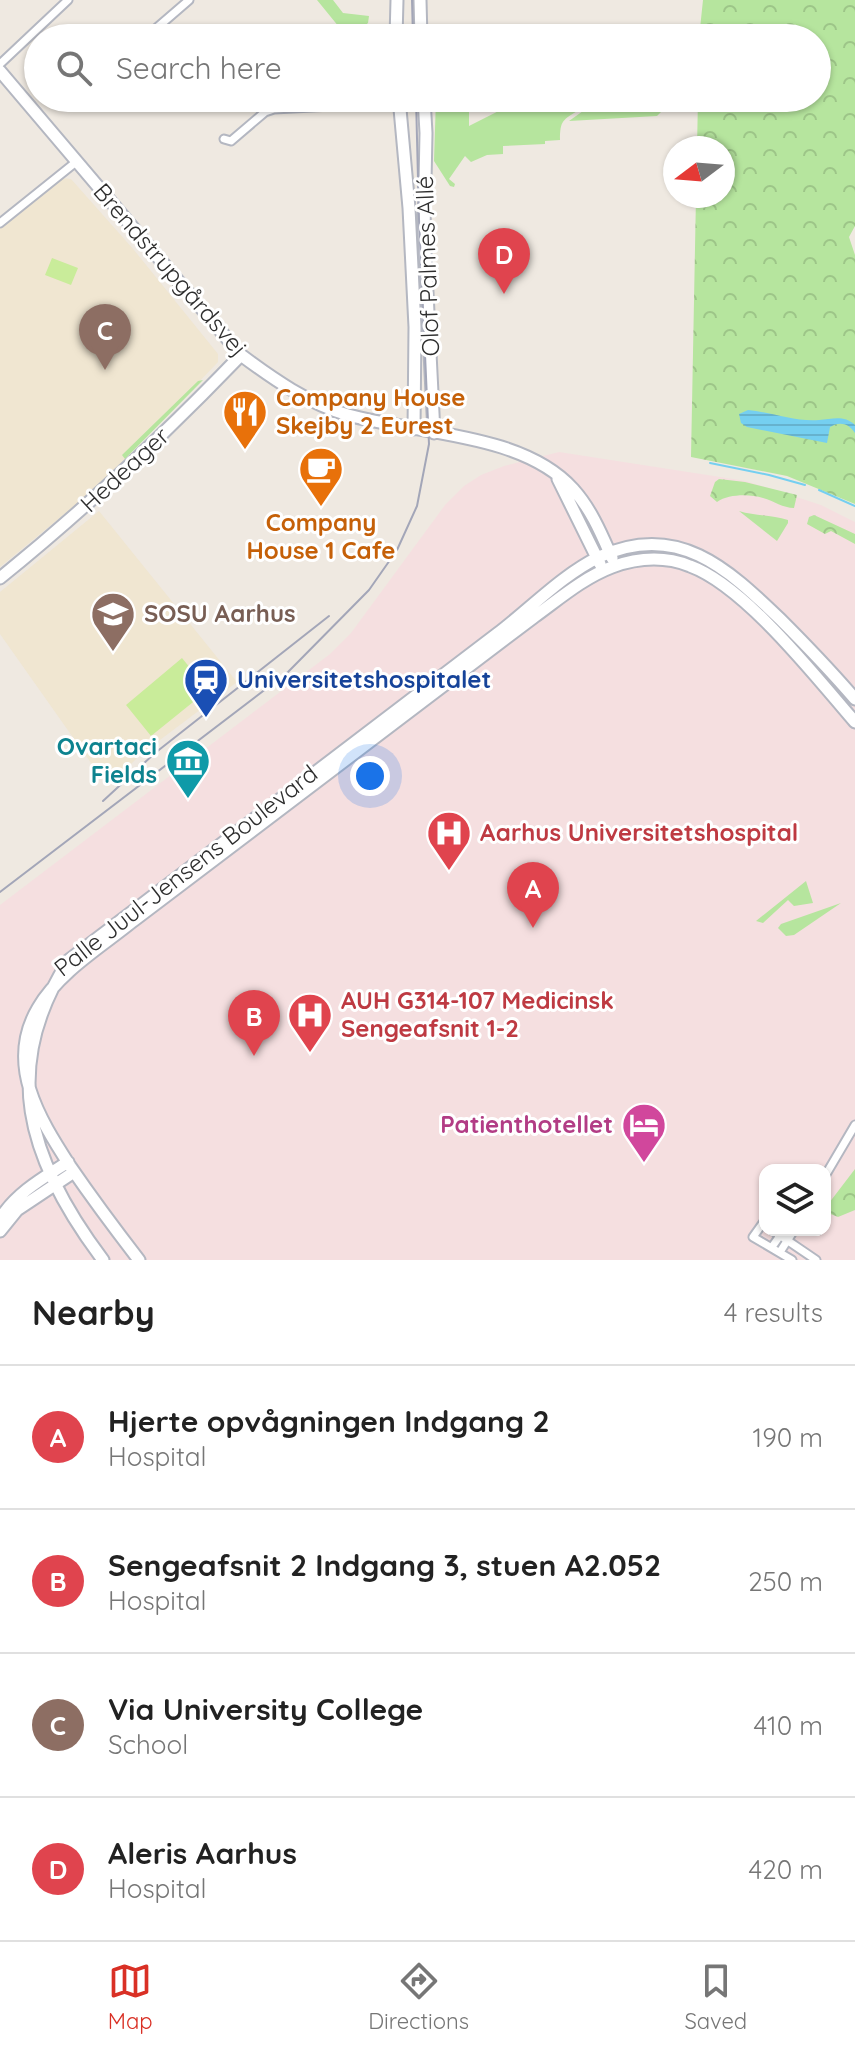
<!DOCTYPE html>
<meta charset="utf-8">
<style>
body{margin:0;font-family:Quicksand,sans-serif;background:#f2f2f2;color:#222}
.controls{position:absolute;right:24px;bottom:24px;display:grid;overflow:hidden;border-radius:16px;box-shadow:0 2px 6px #0004}
.controls button{width:72px;height:72px;display:grid;place-items:center;padding:0;border:0;border-bottom:2px solid #e0e0e0;background:#fff;color:#222;font:40px sans-serif}
.compass{position:absolute;left:663px;top:136px;width:72px;height:72px;border-radius:50%;background:#fff;box-shadow:0 2px 6px #0004;rotate:254deg}
.you{position:absolute;left:370px;top:776px;width:28px;height:28px;margin:-20px;border:6px solid #fff;border-radius:50%;background:#1a73e8;box-shadow:0 0 0 12px #1a73e833}
.badge{display:grid;place-items:center;width:52px;height:52px;border-radius:50%;background:#d93025;color:#fff;font-size:26px;font-weight:700}
.pin{position:absolute;translate:-50% -66px;filter:drop-shadow(0 2px 4px #0008)}
.pin::after{content:'';position:absolute;top:42px;width:28px;height:24px;background:inherit;clip-path:polygon(0 0,100% 0,50% 100%)}
.list{margin:0;padding:0;list-style:none}
h2{display:flex;justify-content:space-between;align-items:center;height:104px;margin:0;padding:0 32px;font-size:34px}
h2 small{font-size:26px;font-weight:400;color:#767676}
.list li{display:grid;grid-template-columns:52px 1fr auto;gap:24px;align-items:center;box-sizing:border-box;height:144px;padding:0 32px;border-top:2px solid #e0e0e0}
.list b{display:block;font-size:30px;white-space:nowrap}
.list p{margin:0;font-size:26px;white-space:nowrap;color:#767676}
.list em{font-size:26px;font-style:normal;color:#767676}
.icon{flex:none;width:44px;height:44px;fill:none;stroke:currentColor;stroke-width:2;stroke-linecap:round;stroke-linejoin:round}
.map{position:relative;flex:none;width:855px;height:1260px;overflow:hidden}
.search{position:absolute;background:#fff;box-shadow:0 2px 6px #0004;left:24px;right:24px;top:24px;height:88px;display:flex;align-items:center;gap:20px;box-sizing:border-box;padding:0 28px;border-radius:44px;color:#767676;font-size:30px}
.sheet{height:680px;background:#fff}
nav{display:flex;justify-content:space-around;align-items:center;box-sizing:border-box;height:112px;border-top:2px solid #e0e0e0;background:#fff;font-size:22px;color:#767676}
nav a{display:grid;justify-items:center;gap:4px}
nav .on{color:#d93025}
.map>svg:first-child{display:block}
</style>
<div class="map">
<svg width="855" height="1260" viewBox="0 0 855 1260">
<defs>
<pattern id="forest-crowns" width="20" height="18" patternUnits="userSpaceOnUse" patternTransform="scale(2)"><rect width="20" height="18" fill="#b6e59e"/><path d="M2 6a3 3 0 1 1 6 0M12 15a3 3 0 1 1 6 0" fill="none" stroke="#9dc588"/></pattern>
<pattern id="water-rules" width="6" height="5" patternUnits="userSpaceOnUse" patternTransform="scale(2)"><rect width="6" height="5" fill="#75cff0"/><path d="M0 2.5h6" fill="none" stroke="#66b2ce"/></pattern>
</defs>
<rect width="100%" height="100%" fill="#efe9e1"/>
<path fill="#f0e6d1" d="M62,178L71,179L134,250L218,354V362L125,459L79,502L0,567V228Z
M99,511L237,682L140,755L108,787L0,634V592Z"/>
<path fill="#f5dfe0" fill-rule="evenodd" d="M559,452L746,481L821,505L855,522V1260H0V905L330,654L351,633L445,505L464,486L481,475L504,466ZM765,1170H825V1230H765Z"/>
<path fill="#b6e59e" d="M317,0H333L343,13L369,16L368,23L359,31L365,38H348Z
M436,98H464L469,106V126L524,98H582L579,110C563,120 560,120 560,140L545,141V144L503,146V154L487,155L471,162L465,156L449,179L455,184L454,187L450,186L434,161Z
M585,98H692V112H661L657,116L569,121L583,111Z
M203,380L125,459L122,455L198,381Z
M806,881L813,903L794,906L788,900L763,923L756,921Z
M841,903L794,935L786,936L778,928L781,924Z"/>
<path fill="url(#forest-crowns)" d="M703,0H855V226L849,237L855,255V504L787,476L691,457L696,196H723V148H697L698,98H817V38H699Z
M719,479L745,482L797,495L794,508C783,508 774,501 763,498C749,494 729,494 717,502L710,496L715,482Z
M739,511C755,516 772,515 788,520V523L777,541Z
M814,515L855,534V544L831,531L825,534L807,524L809,517Z
M855,1169V1210L838,1217L828,1213L829,1203Z"/>
<path fill="#c9ec9a" d="M52,258L78,268L71,285L45,275Z
M182,658L208,690L151,736L126,705Z"/>
<path fill="url(#water-rules)" d="M748,410C771,412 795,422 819,420C833,419 844,415 855,425V433C849,423 839,421 830,427L827,443L747,427L741,423L739,414Z"/>
<g fill="none" stroke-linecap="round" stroke-linejoin="round">
<path stroke="#75cff0" stroke-width="2" d="M710,463L769,475L805,485
M819,490L855,506"/>
<g stroke="#b4b7c1" stroke-width="11">
<path id="street" d="M145,38L189,0
M0,64L68,0
M224,139L231,141L265,112L274,109L351,105L374,98
M0,223L76,162
M825,1176L855,1125
M765,1225L763,1223L753,1237L792,1260
M772,1230L816,1260
M772,1247L784,1230
M780,1252L794,1230"/>
</g>
<g stroke="#b4b7c1" stroke-width="15">
<path id="secondary" d="M420,0L421,38
M396,38L397,0
M0,71L241,355C273,379 309,404 348,415C417,434 523,433 573,489C591,509 601,533 612,558
M399,98L409,208L415,327L414,429
M424,98L426,133L424,232L434,433
M558,479L600,564
M0,578C88,507 163,436 241,355
M0,1219C16,1193 43,1178 68,1162
M0,1231L17,1210L74,1172
M103,1260C26,1158 0,1066 69,960L497,634C530,609 562,575 599,557C677,521 727,568 780,619C806,645 831,671 855,699
M139,1260C115,1229 92,1198 70,1166C39,1118 5,1064 38,1008C59,972 101,947 133,921L534,617C559,599 583,578 612,567C637,558 665,556 690,566C745,586 816,677 855,722"/>
</g>
<use href="#street" stroke="#fff" stroke-width="7"/>
<use href="#secondary" stroke="#fff" stroke-width="11"/>
<path stroke="#a3a6b8" stroke-width="2" d="M412,0L413,38
M103,801L155,753L329,616
M0,892L288,672L369,590L397,550L417,506L429,444L419,219L416,98"/>
</g>
<defs>
<g id="restaurant-pin" transform="scale(2.3)"><path d="M0 17L-7.5 6A9.5 9.5 0 1 1 7.5 6Z" fill="#e8710a" stroke="#fff"/><path d="M-5-6h1v4h1v-4h1v4h1v-4h1v5L-1.5 .5V6h-2V.5L-5-1ZM5-6V6H3V1.5H1.5Q1.5-4 5-6Z" fill="#fff"/></g>
<g id="cafe-pin" transform="scale(2.3)"><path d="M0 17L-7.5 6A9.5 9.5 0 1 1 7.5 6Z" fill="#e8710a" stroke="#fff"/><path d="M-5.5-4.5H6V0H3Q3 3.5 0 3.5H-2.5Q-5.5 3.5-5.5 0ZM3-3.2v2h1.7v-2ZM-6 4.5H4V6H-6Z" fill="#fff"/></g>
<g id="university-pin" transform="scale(2.3)"><path d="M0 17L-7.5 6A9.5 9.5 0 1 1 7.5 6Z" fill="#8d6e63" stroke="#fff"/><path d="M0-5L7-2L0 1L-7-2ZM-4 1L0 2.5L4 1V4Q0 6-4 4Z" fill="#fff"/></g>
<g id="station-pin" transform="scale(2.3)"><path d="M0 17L-7.5 6A9.5 9.5 0 1 1 7.5 6Z" fill="#1a4fb4" stroke="#fff"/><path d="M-3-6H3Q5-6 5-4V2Q5 4 3 4L4.5 6H3L1.5 4h-3L-3 6H-4.5L-3 4Q-5 4-5 2V-4Q-5-6-3-6ZM-3.5-4v3h7v-3ZM-3.5 1v1.5H-2V1ZM2 1v1.5H3.5V1Z" fill="#fff"/></g>
<g id="museum-pin" transform="scale(2.3)"><path d="M0 17L-7.5 6A9.5 9.5 0 1 1 7.5 6Z" fill="#0f9aa8" stroke="#fff"/><path d="M0-6L6-3V-2H-6V-3ZM-5-1h2V3h-2ZM-1-1h2V3h-2ZM3-1h2V3H3ZM-6 4H6V6H-6Z" fill="#fff"/></g>
<g id="hospital-pin" transform="scale(2.3)"><path d="M0 17L-7.5 6A9.5 9.5 0 1 1 7.5 6Z" fill="#e0444e" stroke="#fff"/><path d="M-5-5h3v3.5h4V-5h3V5h-3V1.5h-4V5h-3Z" fill="#fff"/></g>
<g id="hotel-pin" transform="scale(2.3)"><path d="M0 17L-7.5 6A9.5 9.5 0 1 1 7.5 6Z" fill="#d1479c" stroke="#fff"/><path d="M-6-4.5h1.5V1H6V5H4.5V3h-9V5H-6ZM-4 0a1.8 1.8 0 1 1 3.6 0ZM.5 0V-2.5h3Q6-2.5 6 0Z" fill="#fff"/></g>
</defs>
<g fill-rule="evenodd">
<use href="#restaurant-pin" x="245" y="412"/>
<use href="#cafe-pin" x="321" y="469"/>
<use href="#university-pin" x="113" y="614"/>
<use href="#station-pin" x="206" y="680"/>
<use href="#museum-pin" x="188" y="761"/>
<use href="#hospital-pin" x="449" y="833"/>
<use href="#hospital-pin" x="310" y="1015"/>
<use href="#hotel-pin" x="644" y="1125"/>
</g>
<g text-anchor="middle" stroke-width="6" stroke-linejoin="round" paint-order="stroke">
<g font-size="24" fill="#2e2e2e" stroke="#fff">
<text transform="translate(428 266) rotate(-92)" y="8">Olof Palmes Allé</text>
<text transform="translate(170 270) rotate(49)" y="8">Brendstrupgårdsvej</text>
<text transform="translate(125 470) rotate(-43)" y="8">Hedeager</text>
<text transform="translate(186 871) rotate(-38)" y="8">Palle Juul-Jensens Boulevard</text>
</g>
<g font-size="24" font-weight="bold" fill="#c56008" stroke="#fff" text-anchor="start">
<text x="276" y="406">Company House<tspan x="276" dy="28">Skejby 2 Eurest</tspan></text>
<text x="321" y="531" text-anchor="middle">Company<tspan x="321" dy="28">House 1 Cafe</tspan></text>
</g>
<g font-size="24" font-weight="bold" fill="#785e54" stroke="#fff" text-anchor="start">
<text x="144" y="622">SOSU Aarhus</text>
</g>
<g font-size="24" font-weight="bold" fill="#164399" stroke="#fff" text-anchor="start">
<text x="237" y="688">Universitetshospitalet</text>
</g>
<g font-size="24" font-weight="bold" fill="#0d838f" stroke="#fff" text-anchor="end">
<text x="157" y="755">Ovartaci<tspan x="157" dy="28">Fields</tspan></text>
</g>
<g font-size="24" font-weight="bold" fill="#be3a42" stroke="#fff" text-anchor="start">
<text x="480" y="841">Aarhus Universitetshospital</text>
<text x="341" y="1009">AUH G314-107 Medicinsk<tspan x="341" dy="28">Sengeafsnit 1-2</tspan></text>
</g>
<g font-size="24" font-weight="bold" fill="#b23c85" stroke="#fff" text-anchor="end">
<text x="613" y="1133">Patienthotellet</text>
</g>
</g>
</svg>
<div class="controls">
<button><svg class="icon" aria-label="layers" viewBox="0 0 24 24"><path d="M12 4l9 5-9 5-9-5zM3 14l9 5 9-5"/></svg></button>
</div>
<svg class="compass" viewBox="-18 -18 36 36"><path d="M0-13l5 13h-10z" fill="#e53935"/><path d="M0 13l5-13h-10z" fill="#767676"/></svg>
<div class="you"></div>
<div class="pin badge" style="left:533px;top:928px;background:#e0444e">A</div>
<div class="pin badge" style="left:254px;top:1056px;background:#e0444e">B</div>
<div class="pin badge" style="left:105px;top:370px;background:#8d6e63">C</div>
<div class="pin badge" style="left:504px;top:294px;background:#e0444e">D</div>
<div class="search"><svg class="icon" aria-label="search" viewBox="0 0 24 24"><circle cx="10" cy="10" r="6"/><path d="M15 15l6 6"/></svg>Search here</div>
</div>
<section class="sheet">
<h2>Nearby<small>4 results</small></h2>
<ul class="list">
<li><span class="badge" style="background:#e0444e">A</span><div><b>Hjerte opvågningen Indgang 2</b><p>Hospital</p></div><em>190 m</em></li>
<li><span class="badge" style="background:#e0444e">B</span><div><b>Sengeafsnit 2 Indgang 3, stuen A2.052</b><p>Hospital</p></div><em>250 m</em></li>
<li><span class="badge" style="background:#8d6e63">C</span><div><b>Via University College</b><p>School</p></div><em>410 m</em></li>
<li><span class="badge" style="background:#e0444e">D</span><div><b>Aleris Aarhus</b><p>Hospital</p></div><em>420 m</em></li>
</ul>
</section>
<nav>
<a class="on"><svg class="icon" aria-label="map" viewBox="0 0 24 24"><path d="M3 6l6-2 6 2 6-2v14l-6 2-6-2-6 2zM9 4v14M15 6v14"/></svg>Map</a>
<a><svg class="icon" aria-label="directions" viewBox="0 0 24 24"><path d="M12 3l9 9-9 9-9-9zM9 14v-3h6M13 9l2 2-2 2"/></svg>Directions</a>
<a><svg class="icon" aria-label="saved" viewBox="0 0 24 24"><path d="M7 4h10v16l-5-4-5 4z"/></svg>Saved</a>
</nav>
